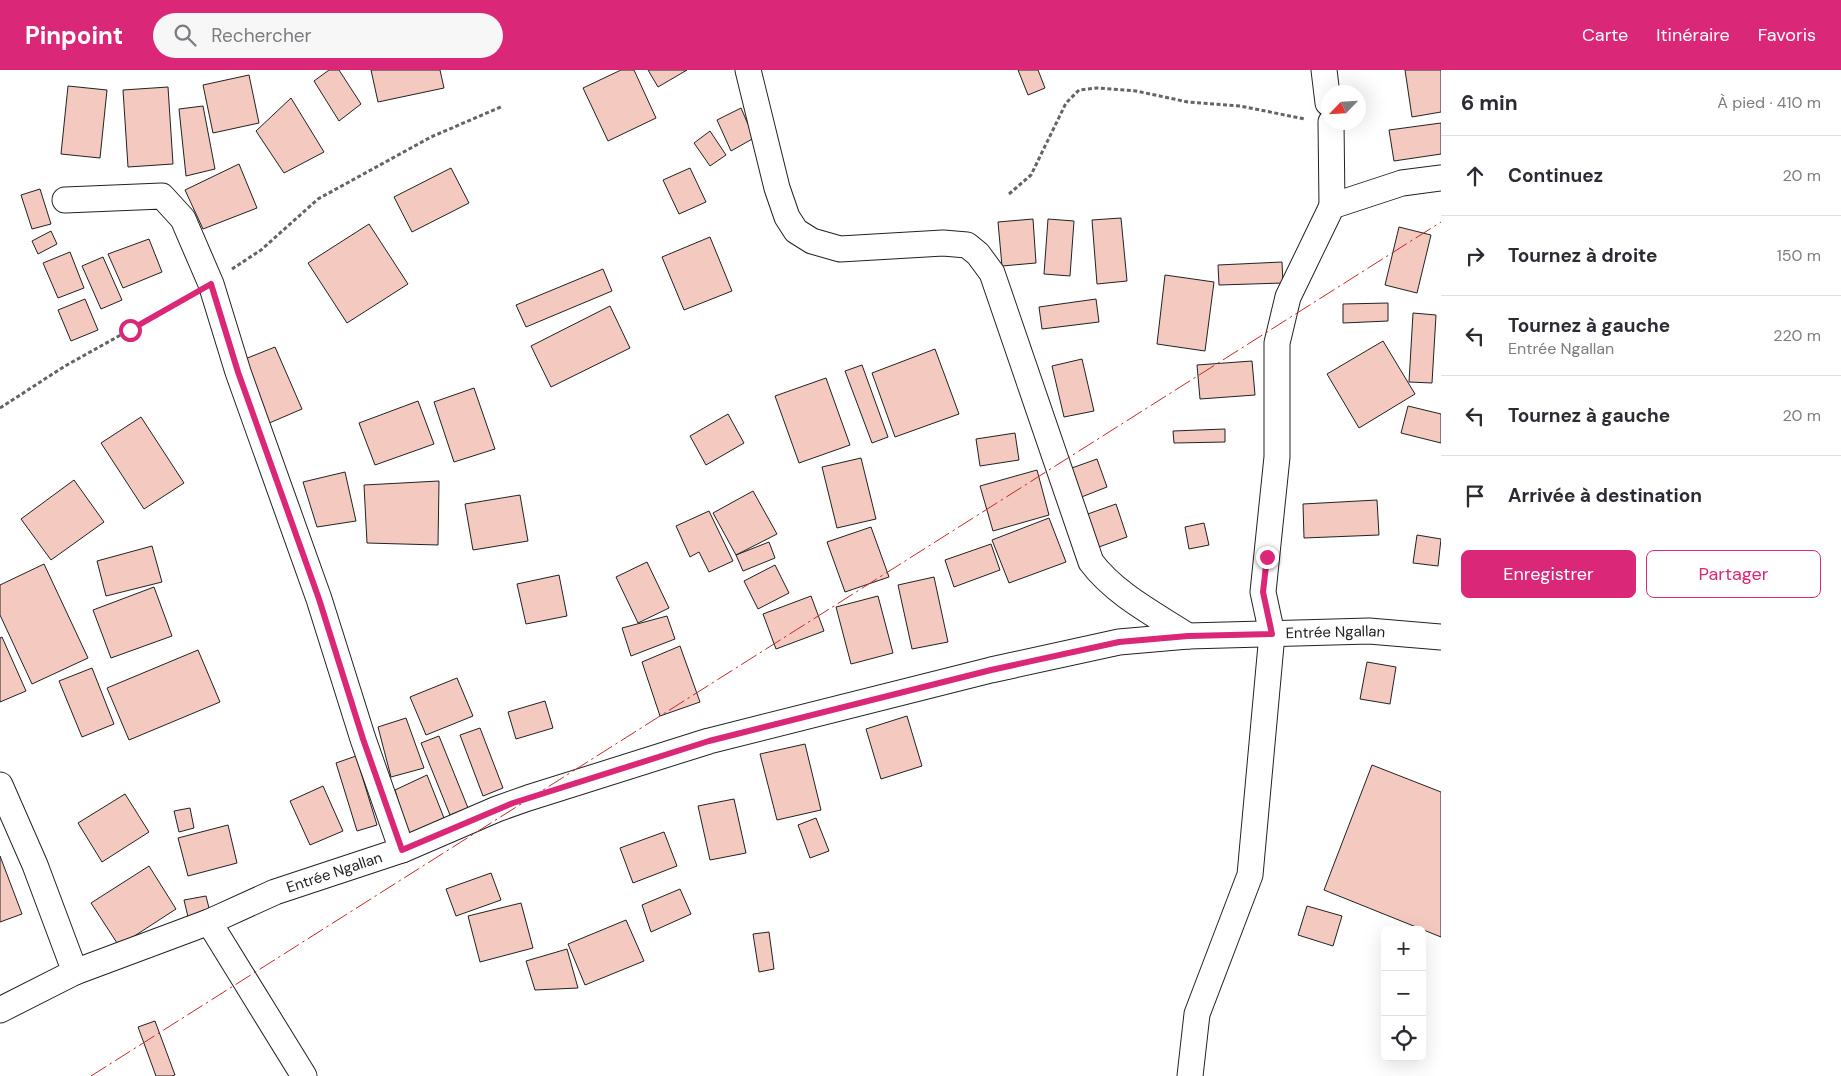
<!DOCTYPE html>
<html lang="fr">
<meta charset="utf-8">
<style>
body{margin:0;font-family:"DM Sans",sans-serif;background:#f7f7f7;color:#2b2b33}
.controls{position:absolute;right:15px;bottom:15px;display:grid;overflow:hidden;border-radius:8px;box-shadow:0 5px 20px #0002}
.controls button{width:45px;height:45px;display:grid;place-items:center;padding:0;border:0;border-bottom:1px solid #e1e1e2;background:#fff;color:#2b2b33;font:25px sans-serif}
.compass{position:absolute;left:1321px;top:15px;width:45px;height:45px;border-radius:50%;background:#fff;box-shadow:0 5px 20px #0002;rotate:245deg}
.stop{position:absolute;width:15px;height:15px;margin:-11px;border:4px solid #db2777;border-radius:50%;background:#fff}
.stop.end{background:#db2777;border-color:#fff;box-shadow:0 1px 5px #0008}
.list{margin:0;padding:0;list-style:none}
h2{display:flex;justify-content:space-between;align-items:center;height:65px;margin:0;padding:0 20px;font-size:21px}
h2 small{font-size:16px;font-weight:400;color:#7c7c81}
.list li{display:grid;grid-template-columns:32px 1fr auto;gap:15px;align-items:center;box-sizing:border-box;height:80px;padding:0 20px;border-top:1px solid #e1e1e2}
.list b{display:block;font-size:19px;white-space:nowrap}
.list p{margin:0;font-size:16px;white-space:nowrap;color:#7c7c81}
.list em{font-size:16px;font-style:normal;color:#7c7c81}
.actions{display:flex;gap:10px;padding:15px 20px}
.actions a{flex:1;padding:11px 0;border:1px solid #db2777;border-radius:8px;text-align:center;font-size:18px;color:#db2777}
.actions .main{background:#db2777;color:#fff}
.icon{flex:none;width:28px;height:28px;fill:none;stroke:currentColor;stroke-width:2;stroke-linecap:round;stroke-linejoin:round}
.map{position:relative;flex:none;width:1441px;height:1006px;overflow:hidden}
header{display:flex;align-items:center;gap:30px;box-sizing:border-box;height:70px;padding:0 25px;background:#db2777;color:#fff}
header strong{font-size:24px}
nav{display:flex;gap:28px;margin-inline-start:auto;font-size:18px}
.search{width:350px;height:45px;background:#f7f7f7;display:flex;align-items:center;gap:12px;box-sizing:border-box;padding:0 18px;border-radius:28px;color:#7c7c81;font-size:19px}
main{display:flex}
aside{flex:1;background:#fff}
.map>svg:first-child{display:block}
</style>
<header>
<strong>Pinpoint</strong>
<div class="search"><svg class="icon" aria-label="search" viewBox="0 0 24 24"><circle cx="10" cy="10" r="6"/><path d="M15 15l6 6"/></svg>Rechercher</div>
<nav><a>Carte</a><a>Itinéraire</a><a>Favoris</a></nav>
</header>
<main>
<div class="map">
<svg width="1441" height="1006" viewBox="0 0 1441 1006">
<rect width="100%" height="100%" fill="#fff"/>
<path fill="#f3c9c0" stroke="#222" d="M329,0H339L361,34L339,51L314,11Z
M371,0H440L444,18L378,32Z
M621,0H634L656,48L608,71L583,18Z
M648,0H687L658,17Z
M1018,0H1038L1045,18L1028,25Z
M1405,0H1441V42L1412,47Z
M249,5L259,53L213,63L203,15Z
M68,16L107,20L100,88L61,84Z
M168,17L173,94L128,97L123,20Z
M291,28L324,82L284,103L256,61Z
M203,36L215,99L186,106L179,39Z
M741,38L754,68L731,81L717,50Z
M1441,53V84L1394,91L1389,60Z
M710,61L726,85L710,96L694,73Z
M239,94L257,138L203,159L185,120Z
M451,98L469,133L412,162L394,127Z
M690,98L706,132L679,144L663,110Z
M40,119L51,154L32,159L21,125Z
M1121,148L1127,211L1097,214L1092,150Z
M1033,149L1036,193L1002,196L998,152Z
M1048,149L1074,151L1070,206L1044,204Z
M369,154L408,214L347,253L308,193Z
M1399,157L1431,165L1417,223L1385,215Z
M51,161L57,174L38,184L32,171Z
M710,167L732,221L684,240L662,187Z
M149,169L162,202L123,218L108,184Z
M70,182L84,218L58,228L43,193Z
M103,187L122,230L101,239L82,196Z
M1282,192L1283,213L1219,215L1218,195Z
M603,199L612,221L526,257L516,235Z
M1165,205L1214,212L1205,281L1157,274Z
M85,229L98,260L71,271L58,240Z
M1096,229L1099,252L1042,259L1039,237Z
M1388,233V251L1343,253V234Z
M610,236L630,278L551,317L531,276Z
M1413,243L1436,245L1432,313L1409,312Z
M1383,271L1415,324L1359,358L1327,304Z
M275,277L302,339L267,354L240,291Z
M935,279L959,344L895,367L872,303Z
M1082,289L1094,341L1064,347L1052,296Z
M1252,291L1255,325L1200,329L1197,295Z
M862,295L888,367L872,373L845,301Z
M826,308L850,375L799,393L775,326Z
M474,318L495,379L454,392L434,332Z
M418,331L434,374L375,395L359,353Z
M1408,336L1441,344V373L1401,363Z
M728,344L744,373L706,395L690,366Z
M141,347L184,413L144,439L101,373Z
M1225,359V372L1174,373L1173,361Z
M1015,363L1019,390L980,396L976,369Z
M861,388L876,449L837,458L822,397Z
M1097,389L1107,417L1079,428L1069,399Z
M1037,400L1049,445L993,461L980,416Z
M345,402L356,451L317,457L303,412Z
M74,410L104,452L51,490L21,449Z
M439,411L438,475L367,473L364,415Z
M753,421L777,464L736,485L713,443Z
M520,425L528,471L473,480L465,434Z
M1377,430L1379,465L1304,468L1303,434Z
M1116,434L1127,467L1096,478L1085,445Z
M709,441L733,491L709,502L699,482L690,487L676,456Z
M1049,448L1066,492L1009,513L992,470Z
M1204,453L1209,475L1189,479L1185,457Z
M871,457L889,507L845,522L827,472Z
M1417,465L1441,469L1438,496L1413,493Z
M769,472L775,488L743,501L736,485Z
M991,474L1000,500L954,517L945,490Z
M152,476L162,512L106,526L97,491Z
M647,492L669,538L638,553L616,507Z
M44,494L88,588L32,614L0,545V515Z
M775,495L789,523L758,539L744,511Z
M559,505L567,546L526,554L517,514Z
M934,507L948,572L912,579L898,515Z
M154,517L172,566L111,588L93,540Z
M811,526L824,561L776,579L763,544Z
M878,526L893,583L851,594L836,537Z
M667,546L675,569L631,586L622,558Z
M2,567L26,621L0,632V568Z
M680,576L700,632L660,646L642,592Z
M198,580L220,632L129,670L107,618Z
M1367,592L1396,597L1390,634L1360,629Z
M92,598L114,654L82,667L59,611Z
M457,608L473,646L426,665L410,627Z
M545,631L553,658L516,669L508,642Z
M907,646L922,696L881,709L866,659Z
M406,648L424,698L391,707L378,657Z
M480,658L503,718L483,726L460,665Z
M439,666L468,738L450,745L421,673Z
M805,674L821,740L777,750L760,684Z
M356,686L377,755L357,761L336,693Z
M1372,695L1441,722V867L1324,820Z
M427,705L444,748L409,767L395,720Z
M323,716L343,761L310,775L290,731Z
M125,724L149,762L102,792L78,753Z
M734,729L746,783L710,790L698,736Z
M190,738L194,758L179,762L174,741Z
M816,748L829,781L810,788L798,755Z
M228,755L237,793L188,806L178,768Z
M664,762L677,796L633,813L620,778Z
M0,786L22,844L0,852Z
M149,796L176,839L119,876L91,833Z
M491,803L501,830L456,846L446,819Z
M680,819L691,844L651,862L642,835Z
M206,826L210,842L188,847L184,830Z
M521,833L533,878L480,892L468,846Z
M1307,836L1342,846L1333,876L1298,865Z
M626,850L644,891L585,915L568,874Z
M769,862L774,899L759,902L753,864Z
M567,879L578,918L535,920L526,891Z
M155,951L175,1005L172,1006H156L138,957Z"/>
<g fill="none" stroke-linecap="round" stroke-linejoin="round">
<g stroke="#222" stroke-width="27">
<g id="street">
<path d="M748,0L777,118L787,147L796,161L812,171L840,179L943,173L967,175L978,184L992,203L1091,492C1115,524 1154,544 1188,566"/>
<path d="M1324,0L1328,33"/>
<path d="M1331,52L1332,136"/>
<path d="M65,130L162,126L183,149L211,214L238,302L319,529L363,669L402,780"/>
<path d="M0,715L35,795L75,902"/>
<path d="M209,852L304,1006"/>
<path id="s1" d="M0,940L75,902L209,852L275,822L402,780L497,739L528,728L709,671L991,600L1119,572L1188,566L1369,561L1441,567"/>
<path d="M1190,1006L1197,944L1250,805L1272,564L1263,522L1277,387V273L1288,227L1332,136L1402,113L1441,108"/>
</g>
</g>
<path stroke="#646464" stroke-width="3" stroke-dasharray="4 2.5" stroke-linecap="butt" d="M1009,124L1031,105L1066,33L1079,20L1097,18L1136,21L1188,32L1240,36L1305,49
M232,199L261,180L318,129L431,67L503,36
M0,338L65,296L189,227"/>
<use href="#street" stroke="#fff" stroke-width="25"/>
<path stroke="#c62828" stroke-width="1" stroke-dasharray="18 4 2.5 4" stroke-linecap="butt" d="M91,1006L1441,152"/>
</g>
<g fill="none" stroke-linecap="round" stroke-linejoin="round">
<path stroke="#db2777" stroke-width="6" d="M130,260L211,214L238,302L319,529L363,669L402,780L513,733L709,671L991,600L1119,572L1188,566L1272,564L1263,522L1267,487"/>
</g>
<g text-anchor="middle" stroke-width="4" stroke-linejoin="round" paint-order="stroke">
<g font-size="15" fill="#222" stroke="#fff">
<text dy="5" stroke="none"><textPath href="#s1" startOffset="1398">Entrée Ngallan</textPath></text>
<text dy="5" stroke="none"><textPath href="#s1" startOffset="362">Entrée Ngallan</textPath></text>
</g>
</g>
</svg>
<div class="controls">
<button>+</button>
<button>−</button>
<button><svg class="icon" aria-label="locate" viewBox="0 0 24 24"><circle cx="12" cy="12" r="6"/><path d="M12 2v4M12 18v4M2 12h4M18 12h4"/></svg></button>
</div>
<svg class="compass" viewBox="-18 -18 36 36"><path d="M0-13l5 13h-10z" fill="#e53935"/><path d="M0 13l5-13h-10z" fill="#7c7c81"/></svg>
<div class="stop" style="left:130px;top:260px"></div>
<div class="stop end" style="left:1267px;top:487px"></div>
</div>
<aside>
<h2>6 min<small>À pied · 410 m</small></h2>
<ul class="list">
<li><svg class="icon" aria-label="ahead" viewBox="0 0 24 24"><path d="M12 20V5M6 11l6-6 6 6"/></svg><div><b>Continuez</b></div><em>20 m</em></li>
<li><svg class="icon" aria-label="right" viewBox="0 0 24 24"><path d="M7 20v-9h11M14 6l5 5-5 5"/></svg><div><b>Tournez à droite</b></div><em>150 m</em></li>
<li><svg class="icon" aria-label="left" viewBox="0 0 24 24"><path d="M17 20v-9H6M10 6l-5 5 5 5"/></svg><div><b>Tournez à gauche</b><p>Entrée Ngallan</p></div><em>220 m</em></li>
<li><svg class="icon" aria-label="left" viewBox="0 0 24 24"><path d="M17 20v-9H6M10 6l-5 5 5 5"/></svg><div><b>Tournez à gauche</b></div><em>20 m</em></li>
<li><svg class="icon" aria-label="arrive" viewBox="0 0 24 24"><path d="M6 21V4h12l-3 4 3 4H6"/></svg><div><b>Arrivée à destination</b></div></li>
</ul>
<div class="actions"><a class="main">Enregistrer</a><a>Partager</a></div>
</aside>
</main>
